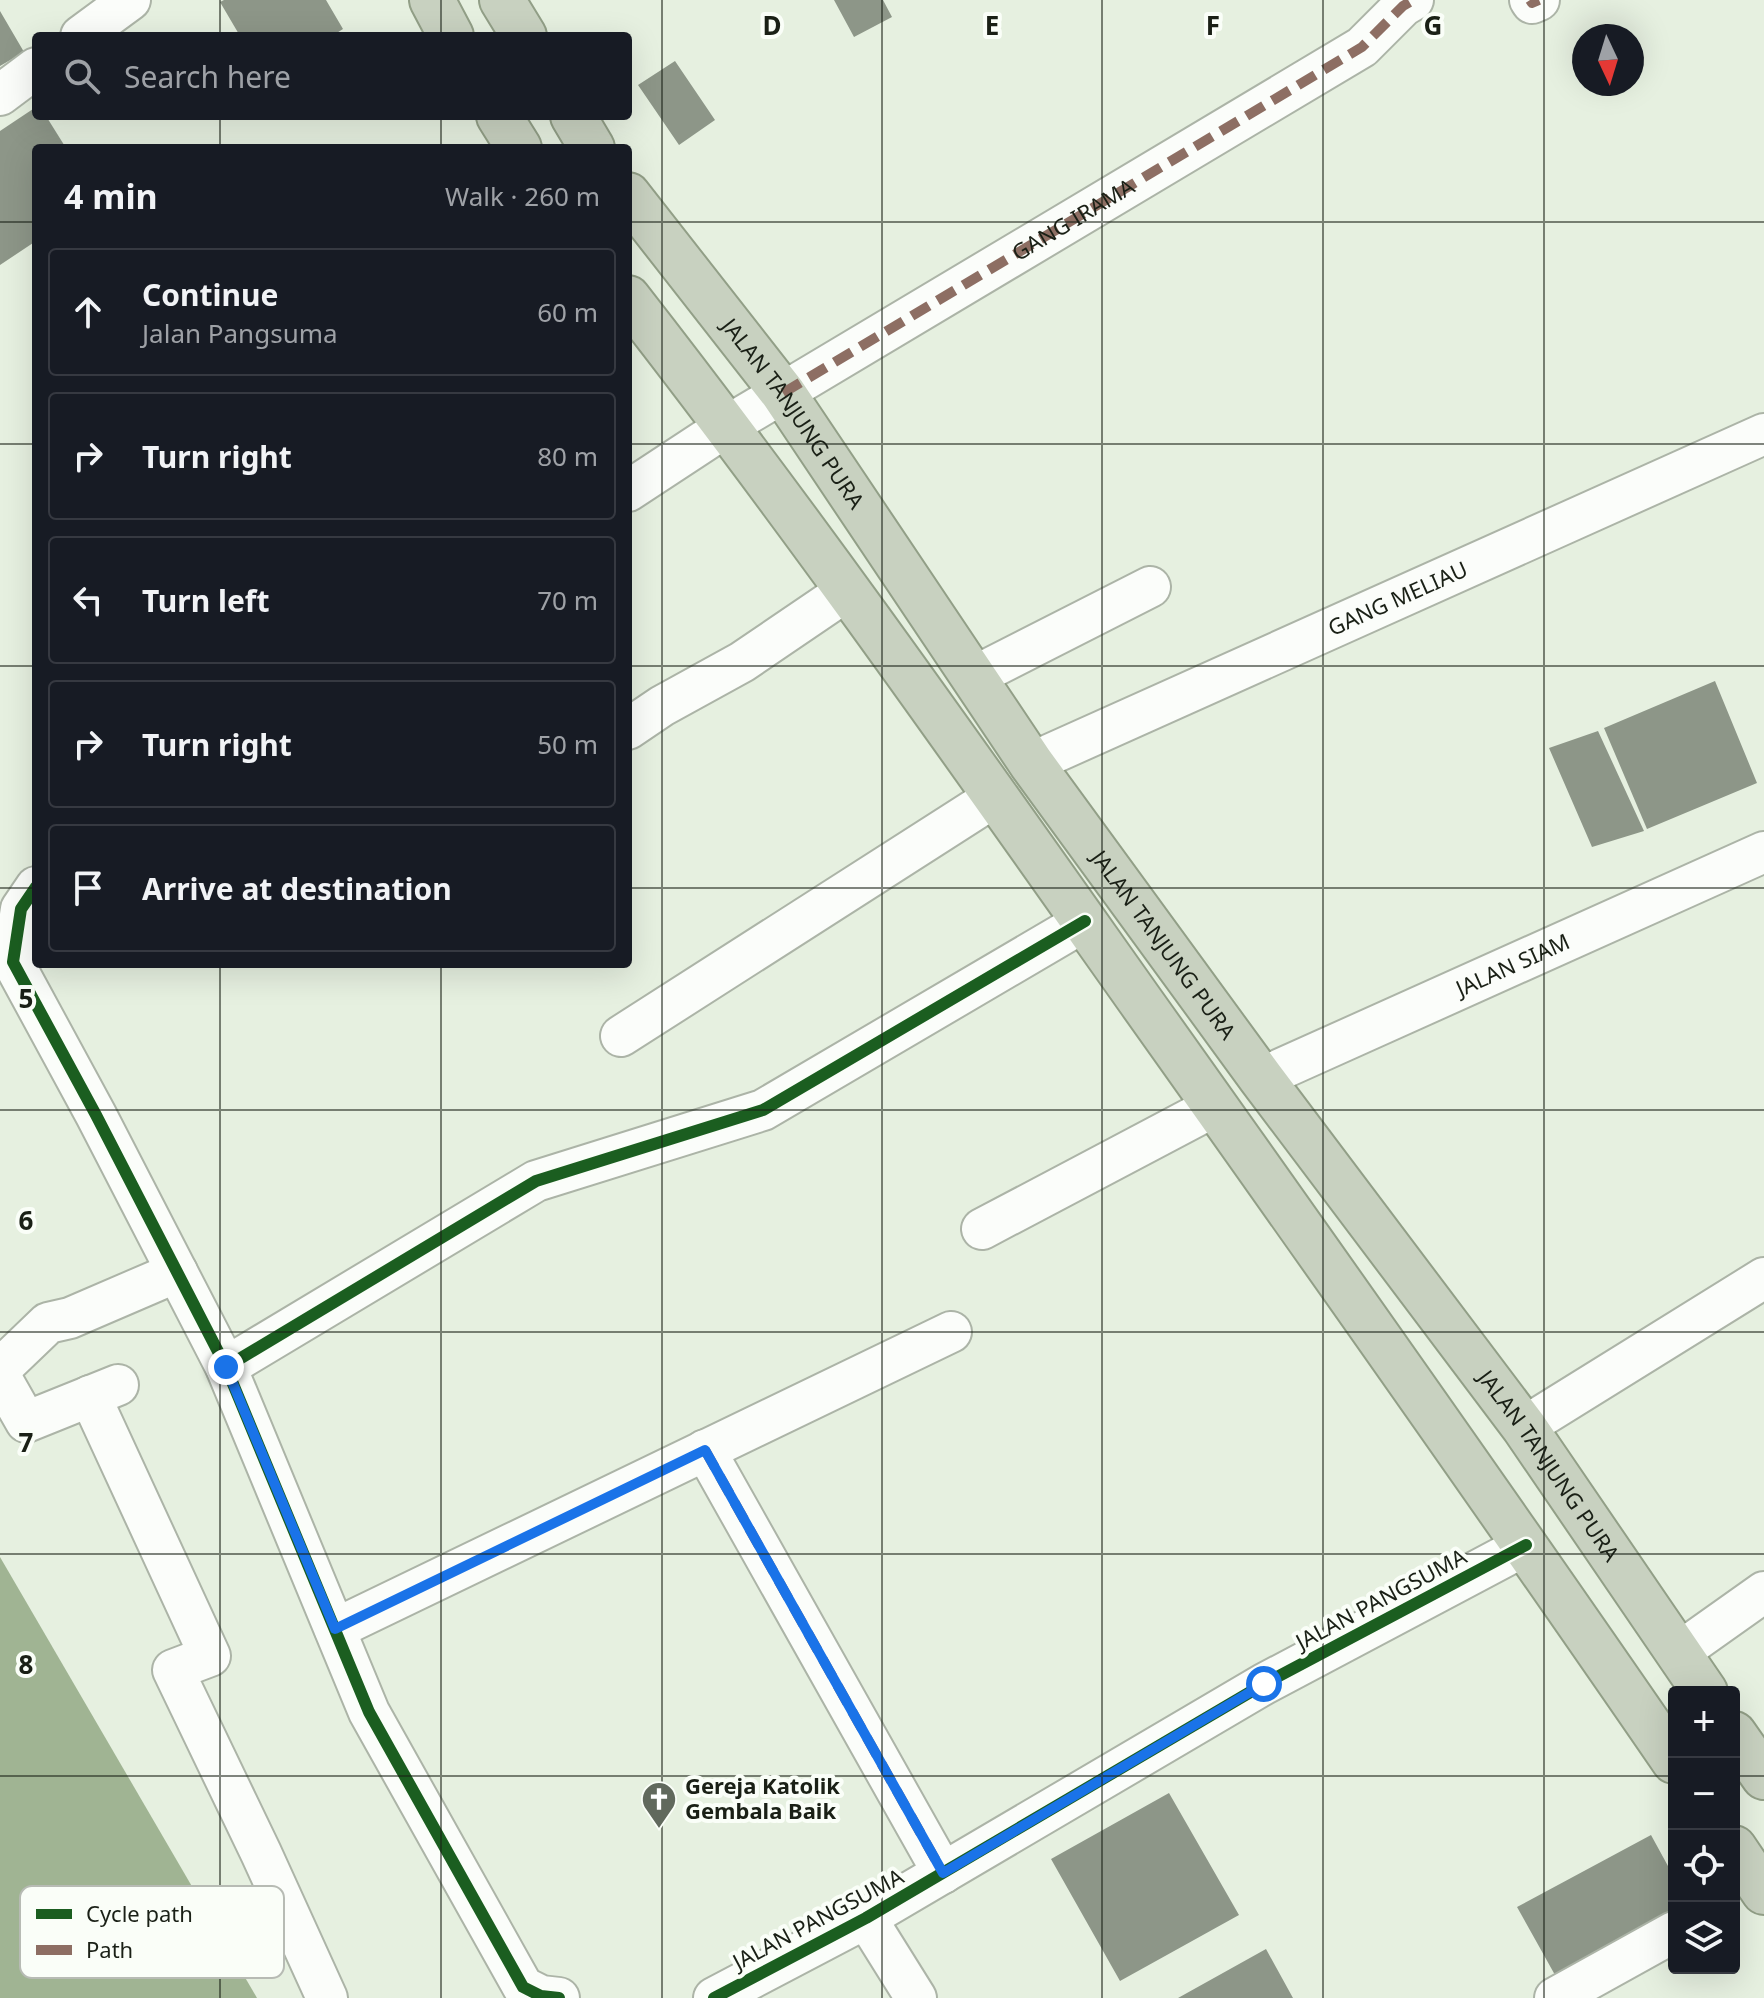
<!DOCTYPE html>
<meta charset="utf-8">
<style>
body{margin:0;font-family:"Noto Sans",sans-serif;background:#20242c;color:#f1f3f6}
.controls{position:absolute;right:24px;bottom:24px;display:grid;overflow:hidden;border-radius:8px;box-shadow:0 8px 32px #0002}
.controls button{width:72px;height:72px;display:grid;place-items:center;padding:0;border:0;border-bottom:2px solid #363941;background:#171b24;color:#f1f3f6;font:40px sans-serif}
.compass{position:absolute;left:1572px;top:24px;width:72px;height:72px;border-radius:50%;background:#171b24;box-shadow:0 8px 32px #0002;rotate:176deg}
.stop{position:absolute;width:24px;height:24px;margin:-18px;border:6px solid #1a73e8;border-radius:50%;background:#fff}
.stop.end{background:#1a73e8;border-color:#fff;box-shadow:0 2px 8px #0008}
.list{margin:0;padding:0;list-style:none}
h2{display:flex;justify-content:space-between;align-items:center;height:104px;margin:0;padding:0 32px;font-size:34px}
h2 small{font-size:26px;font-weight:400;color:#9ea1a6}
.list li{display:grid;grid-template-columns:52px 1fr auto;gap:24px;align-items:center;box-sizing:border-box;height:128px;margin:0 16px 16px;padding:0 16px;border:2px solid #363941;border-radius:8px}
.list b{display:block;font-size:30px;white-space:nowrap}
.list p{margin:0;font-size:26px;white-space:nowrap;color:#9ea1a6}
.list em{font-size:26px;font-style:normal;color:#9ea1a6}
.icon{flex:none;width:44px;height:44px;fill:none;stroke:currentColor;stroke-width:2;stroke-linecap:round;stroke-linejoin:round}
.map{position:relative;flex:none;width:1764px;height:1998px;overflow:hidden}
.search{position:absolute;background:#171b24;box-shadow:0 8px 32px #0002;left:32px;top:32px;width:600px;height:88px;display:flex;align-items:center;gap:20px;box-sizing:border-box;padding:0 28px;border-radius:8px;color:#9ea1a6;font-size:30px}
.panel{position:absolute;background:#171b24;box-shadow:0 8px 32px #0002;left:32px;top:144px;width:600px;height:824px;border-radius:8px}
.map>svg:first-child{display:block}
</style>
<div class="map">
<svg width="1764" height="1998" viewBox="0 0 1764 1998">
<rect width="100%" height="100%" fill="#e6f0e0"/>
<path fill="#a0b493" d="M0,1557L257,1998H0Z"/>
<path fill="#8d9688" d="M224,0H326L343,29L332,36H240L220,2Z
M834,0H883L892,17L854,37Z
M0,11L24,52L0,66Z
M675,61L715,120L679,145L638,85Z
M36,107V116H46L66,148H36V241L0,265V131Z
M1715,681L1757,783L1647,829L1604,728Z
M1598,731L1644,831L1592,847L1549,748Z
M1169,1793L1239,1915L1120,1981L1051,1859Z
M1651,1835L1674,1877V1911L1555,1975L1517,1907Z
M1266,1949L1293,1998H1178Z"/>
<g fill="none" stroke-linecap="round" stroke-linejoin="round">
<g stroke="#acb4a7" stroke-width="44">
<g id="minor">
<path d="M1530,0L1532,3L1539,0"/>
<path d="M81,36L130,0"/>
<path d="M0,95L36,68"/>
<path d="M628,491L727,426L1362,47L1403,6L1413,0"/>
<path d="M973,677L1150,587"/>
<path d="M628,729L662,706L742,662L848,590"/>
<path id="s1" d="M1031,763L1764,434"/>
<path d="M36,887L21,909L13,962L96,1115L226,1367L369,1712L523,1987L541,1996L559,1998"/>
<path d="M621,1036L996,796"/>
<path id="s2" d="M1261,1078L1764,852"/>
<path d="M982,1229L1215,1106"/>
<path d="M226,1367L536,1181L763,1110L1085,921"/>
<path d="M0,1369L48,1323L70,1318L177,1272"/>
<path d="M0,1376L26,1422L118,1385"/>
<path d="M90,1396L210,1656L173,1670L261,1853L327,1998"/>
<path d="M1524,1427L1764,1278"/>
<path d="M705,1450L943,1873"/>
<path d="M335,1629L951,1332"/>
<path d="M1678,1653L1764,1592"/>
<path d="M866,1918L916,1998"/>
<path d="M714,1998L866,1918L1264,1684L1526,1545"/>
<path d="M1555,1998L1674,1932"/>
</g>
</g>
<g stroke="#929f87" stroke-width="48">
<g id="highway">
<path d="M432,0L451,36"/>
<path d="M502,0L524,36"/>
<path d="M499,116L519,148"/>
<path d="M573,116L592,148"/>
<path id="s3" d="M628,195L783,393L1031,763L1261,1078L1524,1427L1705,1692"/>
<path d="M628,298C806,526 972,763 1139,999C1319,1252 1498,1505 1674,1761"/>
<path d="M1734,1734L1764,1777"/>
<path d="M1734,1848L1764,1892"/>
</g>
</g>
<use href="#minor" stroke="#fbfdfa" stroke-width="40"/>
<use href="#highway" stroke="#c8d1c0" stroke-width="44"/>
<g stroke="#8d6e63" stroke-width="10" stroke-dasharray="20 10" stroke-linecap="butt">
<path d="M1530,0L1532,3L1539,0"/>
<path id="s4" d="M783,393L1362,47L1403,6L1413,0"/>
<path d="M705,1450L943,1873"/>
</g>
<g stroke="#fafef8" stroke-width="17">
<path id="cycleway" d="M36,887L21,909L13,962L96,1115L226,1367L369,1712L523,1987L541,1996L559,1998
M226,1367L536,1181L763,1110L1085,921
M714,1998L866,1918L1264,1684L1526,1545"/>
</g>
<use href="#cycleway" stroke="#1b5e20" stroke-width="12"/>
</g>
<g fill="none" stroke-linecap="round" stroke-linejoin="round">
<path stroke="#1a73e8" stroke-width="10" d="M226,1367L335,1629L705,1450L943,1873L1264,1684"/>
</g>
<path fill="none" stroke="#1a2016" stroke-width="2" stroke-opacity="0.55" d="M220,0V36M441,0V36M662,0V1998M882,0V1998M1102,0V1998M1323,0V1998M1544,0V1998M220,116V148M441,116V148M0,222H36M628,222H1764M0,444H36M628,444H1764M0,666H36M628,666H1764M0,888H36M628,888H1764M220,964V1998M441,964V1998M0,1110H1764M0,1332H1764M0,1554H1764M0,1776H1674M1734,1776H1764"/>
<defs>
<g id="church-pin" transform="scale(1.8)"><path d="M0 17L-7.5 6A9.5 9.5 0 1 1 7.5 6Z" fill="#61695d" stroke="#fafef8"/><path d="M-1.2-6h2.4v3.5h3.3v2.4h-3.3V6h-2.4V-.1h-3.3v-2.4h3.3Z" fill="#fff"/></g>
</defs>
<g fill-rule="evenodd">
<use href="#church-pin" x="659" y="1799"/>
</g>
<g text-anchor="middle" stroke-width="8" stroke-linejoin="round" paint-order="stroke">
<g font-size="22" fill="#1a2016" stroke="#fafef8">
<text dy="8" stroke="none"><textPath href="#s4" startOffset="338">GANG IRAMA</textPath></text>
<text dy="8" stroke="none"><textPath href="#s3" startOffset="274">JALAN TANJUNG PURA</textPath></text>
<text dy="8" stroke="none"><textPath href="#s1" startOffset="402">GANG MELIAU</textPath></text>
<text dy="8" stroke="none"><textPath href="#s3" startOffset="922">JALAN TANJUNG PURA</textPath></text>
<text dy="8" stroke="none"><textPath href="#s2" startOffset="276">JALAN SIAM</textPath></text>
<text dy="8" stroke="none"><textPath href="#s3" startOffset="1570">JALAN TANJUNG PURA</textPath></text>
<text transform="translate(1381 1599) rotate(-28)" y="8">JALAN PANGSUMA</text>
<text transform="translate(818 1919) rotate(-28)" y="8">JALAN PANGSUMA</text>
</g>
<g font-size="22" font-weight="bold" fill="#1a2016" stroke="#fafef8" text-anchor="start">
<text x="685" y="1794">Gereja Katolik<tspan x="685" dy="25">Gembala Baik</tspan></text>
</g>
</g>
<rect x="20" y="1886" width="264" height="92" rx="12" fill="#fafef8" stroke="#b7bbb4" stroke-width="2"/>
<rect x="36" y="1909" width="36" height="10" fill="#1b5e20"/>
<rect x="36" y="1945" width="36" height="10" fill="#8d6e63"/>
<g font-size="22" fill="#1a2016">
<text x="86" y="1922">Cycle path</text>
<text x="86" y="1958">Path</text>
</g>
<g font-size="26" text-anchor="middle" font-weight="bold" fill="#1a2016" stroke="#fafef8" stroke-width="8" stroke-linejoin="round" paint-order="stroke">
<text x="772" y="35">D</text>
<text x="992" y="35">E</text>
<text x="1213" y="35">F</text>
<text x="1433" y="35">G</text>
<text x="26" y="1008">5</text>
<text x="26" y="1230">6</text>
<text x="26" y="1452">7</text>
<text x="26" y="1674">8</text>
</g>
</svg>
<div class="controls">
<button>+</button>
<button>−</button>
<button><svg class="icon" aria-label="locate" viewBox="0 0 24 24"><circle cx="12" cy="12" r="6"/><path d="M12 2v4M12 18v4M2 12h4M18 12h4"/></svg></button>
<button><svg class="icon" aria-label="layers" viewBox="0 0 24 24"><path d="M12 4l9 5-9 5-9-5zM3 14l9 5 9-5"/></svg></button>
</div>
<svg class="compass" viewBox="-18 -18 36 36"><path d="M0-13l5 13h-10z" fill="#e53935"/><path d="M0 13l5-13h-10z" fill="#9ea1a6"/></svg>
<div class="stop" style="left:1264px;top:1684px"></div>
<div class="stop end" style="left:226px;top:1367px"></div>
<div class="search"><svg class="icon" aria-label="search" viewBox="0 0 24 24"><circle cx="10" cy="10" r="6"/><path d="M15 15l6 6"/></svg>Search here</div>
<section class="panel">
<h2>4 min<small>Walk · 260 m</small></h2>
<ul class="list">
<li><svg class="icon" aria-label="ahead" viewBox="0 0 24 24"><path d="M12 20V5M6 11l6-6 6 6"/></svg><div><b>Continue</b><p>Jalan Pangsuma</p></div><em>60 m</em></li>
<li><svg class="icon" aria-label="right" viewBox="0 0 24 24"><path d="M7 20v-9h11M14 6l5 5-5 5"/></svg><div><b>Turn right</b></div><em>80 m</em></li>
<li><svg class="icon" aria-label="left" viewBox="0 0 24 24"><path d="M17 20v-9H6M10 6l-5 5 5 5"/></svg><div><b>Turn left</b></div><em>70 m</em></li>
<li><svg class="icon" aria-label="right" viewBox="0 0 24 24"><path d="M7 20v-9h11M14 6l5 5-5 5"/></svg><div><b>Turn right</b></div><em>50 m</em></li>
<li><svg class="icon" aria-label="arrive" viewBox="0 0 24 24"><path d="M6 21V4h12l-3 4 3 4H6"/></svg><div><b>Arrive at destination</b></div></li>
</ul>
</section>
</div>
